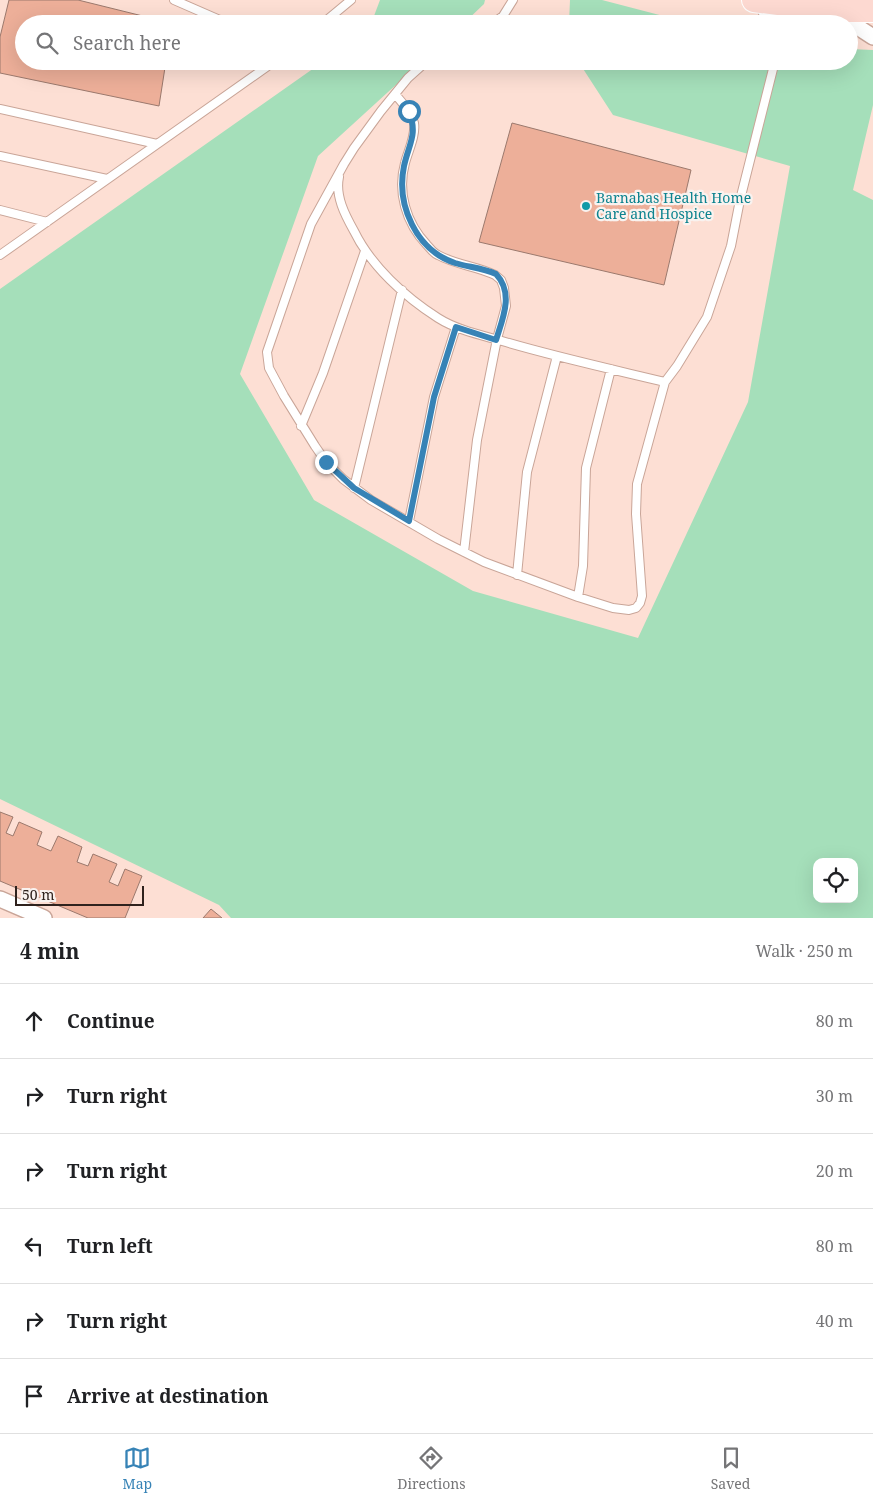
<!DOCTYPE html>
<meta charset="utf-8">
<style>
body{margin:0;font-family:"Noto Serif",serif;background:#f2f2f2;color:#202124}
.controls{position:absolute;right:15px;bottom:15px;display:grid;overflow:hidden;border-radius:10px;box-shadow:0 5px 20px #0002}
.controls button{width:45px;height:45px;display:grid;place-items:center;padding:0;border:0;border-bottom:1px solid #e0e0e0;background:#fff;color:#202124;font:25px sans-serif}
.scale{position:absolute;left:15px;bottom:12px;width:129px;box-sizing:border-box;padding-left:5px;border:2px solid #2f221d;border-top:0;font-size:14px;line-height:18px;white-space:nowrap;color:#2f221d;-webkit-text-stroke:4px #f9f2ef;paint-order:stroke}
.stop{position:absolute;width:15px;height:15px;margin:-11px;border:4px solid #3783b6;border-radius:50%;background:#fff}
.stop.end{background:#3783b6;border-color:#fff;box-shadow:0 1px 5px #0008}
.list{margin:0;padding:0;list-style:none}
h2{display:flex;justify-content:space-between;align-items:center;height:65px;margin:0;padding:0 20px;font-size:21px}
h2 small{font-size:16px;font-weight:400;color:#757577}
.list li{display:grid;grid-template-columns:32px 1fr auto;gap:15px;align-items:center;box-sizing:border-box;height:75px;padding:0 20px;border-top:1px solid #e0e0e0}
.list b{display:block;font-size:19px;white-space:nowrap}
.list em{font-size:16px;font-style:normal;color:#757577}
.icon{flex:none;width:28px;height:28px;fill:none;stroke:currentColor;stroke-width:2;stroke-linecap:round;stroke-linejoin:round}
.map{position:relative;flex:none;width:873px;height:918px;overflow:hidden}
.search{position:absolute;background:#fff;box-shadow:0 5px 20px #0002;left:15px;right:15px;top:15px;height:55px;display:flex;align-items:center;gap:12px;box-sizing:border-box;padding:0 18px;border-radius:28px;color:#757577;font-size:19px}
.sheet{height:515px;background:#fff}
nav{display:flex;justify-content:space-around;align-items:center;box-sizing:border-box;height:70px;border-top:1px solid #e0e0e0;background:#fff;font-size:14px;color:#757577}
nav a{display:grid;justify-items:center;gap:2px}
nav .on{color:#3783b6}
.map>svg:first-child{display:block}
</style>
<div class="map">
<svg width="873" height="918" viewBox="0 0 873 918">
<rect width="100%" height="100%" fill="#fddfd4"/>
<path fill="#a5dfba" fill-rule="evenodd" d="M380,0H485L484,4L463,24H371Z
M570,0H602L694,24H569Z
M849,49L873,50V105L853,190L873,200V918H231L219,905L0,799V289L324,61H422L318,156L240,374L314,500L473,591L638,638L748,402L790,166L613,115L578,61H849ZM817,862H854V899H817Z"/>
<path fill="#edaf99" stroke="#9b796d" d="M9,0H78L171,23L24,24V61H166L159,106L0,73V37Z
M512,123L691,170L664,285L479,242Z
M0,812L13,817L6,833L13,836L19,822L42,832L37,845L51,851L58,836L82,847L77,862L88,866L93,854L117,864L109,882L118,886L125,869L142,876L125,918H88L0,881Z
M211,909L222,918H203Z"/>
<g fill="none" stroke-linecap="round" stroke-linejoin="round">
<g stroke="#c9a598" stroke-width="10">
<path id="service" d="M174,0L229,24
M760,5L767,24
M322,24L351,0
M492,24L503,16L513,0
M809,24L820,13
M427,61L408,78L381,111L354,148L344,164L311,224L267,352L269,368L284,396L315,446L326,462L343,479L371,500L438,539L484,562L578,597L613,608L629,610L636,608L640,603L642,596L636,514L637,484L665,382L677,366L707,317L731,246L740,200L775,61
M395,94C402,103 411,111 414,123C416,136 408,151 405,163C397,192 406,223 427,245C430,248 433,253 438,255C456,265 477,266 495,275L501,280L504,288L506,306L497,339L477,440L464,552
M0,109L157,144
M0,156L107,179
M339,177C335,196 345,215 354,231C371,266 405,297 438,318C457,330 481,335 502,341C556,357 611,369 665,382
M0,210L47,222
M0,255L275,61
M301,426L323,373L365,251
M354,488L402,290
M409,521L434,397L456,327
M517,575L527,472L557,356
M578,597L583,566L586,468L611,369"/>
</g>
<g stroke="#c9a598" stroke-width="18">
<path id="minor" d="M833,11L873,37
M0,899L44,918"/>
</g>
<g stroke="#fff" stroke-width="26">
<path id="primary" d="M754,0L832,10H873"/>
</g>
<use href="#service" stroke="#fff" stroke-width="8"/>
<use href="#minor" stroke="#fff" stroke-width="15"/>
<use href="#primary" stroke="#fdd9d1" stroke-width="24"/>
</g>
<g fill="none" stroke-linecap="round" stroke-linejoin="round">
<path stroke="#3783b6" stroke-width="6" d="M326,462L354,488L409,521L434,397L456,327L496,340C503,318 514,293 496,274C483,268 468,267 455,263C416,250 396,205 404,166C409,143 418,135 409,111"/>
</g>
<circle fill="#0f9aa8" stroke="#f9f2ef" stroke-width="2" cx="586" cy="206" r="5"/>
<g text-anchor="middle" stroke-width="4.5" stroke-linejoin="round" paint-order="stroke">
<g font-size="14" fill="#0d838f" stroke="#f9f2ef" text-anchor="start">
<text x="596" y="203">Barnabas Health Home<tspan x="596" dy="16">Care and Hospice</tspan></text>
</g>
</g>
</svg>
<div class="controls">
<button><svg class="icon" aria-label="locate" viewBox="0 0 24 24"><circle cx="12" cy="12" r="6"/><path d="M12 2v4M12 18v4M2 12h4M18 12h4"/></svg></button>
</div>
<div class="scale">50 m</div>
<div class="stop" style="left:409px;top:111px"></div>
<div class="stop end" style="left:326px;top:462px"></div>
<div class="search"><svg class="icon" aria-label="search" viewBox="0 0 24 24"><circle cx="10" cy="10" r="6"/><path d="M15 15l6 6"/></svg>Search here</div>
</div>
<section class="sheet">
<h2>4 min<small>Walk · 250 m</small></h2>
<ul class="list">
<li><svg class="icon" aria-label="ahead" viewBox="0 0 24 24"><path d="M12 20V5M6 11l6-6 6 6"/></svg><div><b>Continue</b></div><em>80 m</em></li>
<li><svg class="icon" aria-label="right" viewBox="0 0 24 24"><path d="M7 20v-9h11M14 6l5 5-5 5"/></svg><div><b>Turn right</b></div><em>30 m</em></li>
<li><svg class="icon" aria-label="right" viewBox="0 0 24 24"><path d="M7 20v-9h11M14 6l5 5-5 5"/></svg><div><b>Turn right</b></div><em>20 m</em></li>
<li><svg class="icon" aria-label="left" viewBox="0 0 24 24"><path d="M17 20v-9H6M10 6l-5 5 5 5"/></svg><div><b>Turn left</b></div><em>80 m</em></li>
<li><svg class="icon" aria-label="right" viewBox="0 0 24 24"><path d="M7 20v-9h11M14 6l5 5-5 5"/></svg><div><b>Turn right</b></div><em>40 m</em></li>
<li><svg class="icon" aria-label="arrive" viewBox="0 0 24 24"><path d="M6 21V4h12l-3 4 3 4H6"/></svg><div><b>Arrive at destination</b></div></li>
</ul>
</section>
<nav>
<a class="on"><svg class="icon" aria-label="map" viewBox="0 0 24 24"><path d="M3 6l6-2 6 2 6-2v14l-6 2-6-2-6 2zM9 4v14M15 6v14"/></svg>Map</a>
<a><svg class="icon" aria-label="directions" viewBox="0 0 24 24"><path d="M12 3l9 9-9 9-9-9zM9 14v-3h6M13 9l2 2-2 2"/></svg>Directions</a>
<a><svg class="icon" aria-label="saved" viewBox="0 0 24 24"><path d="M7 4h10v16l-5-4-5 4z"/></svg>Saved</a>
</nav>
